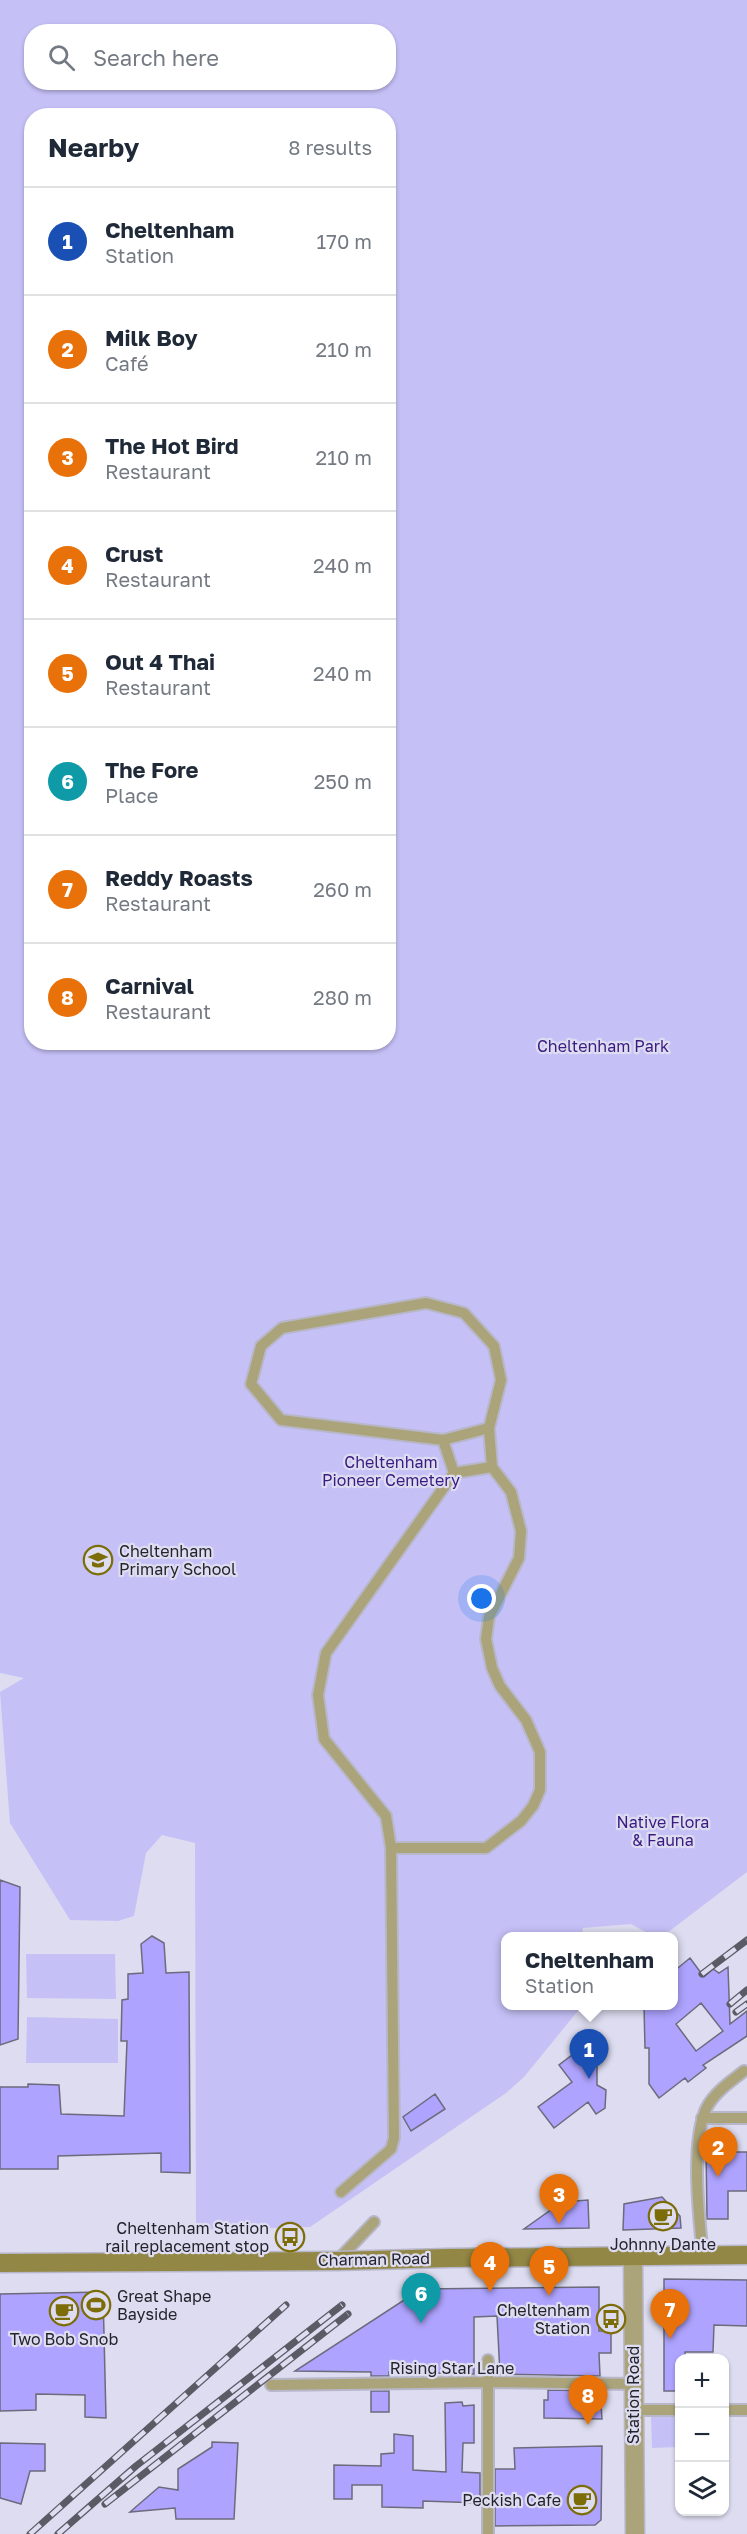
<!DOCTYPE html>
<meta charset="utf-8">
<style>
body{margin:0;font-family:"Golos Text",sans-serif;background:#f6f6f7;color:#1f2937}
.controls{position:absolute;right:18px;bottom:18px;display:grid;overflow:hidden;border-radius:12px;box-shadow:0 2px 4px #0004}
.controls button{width:54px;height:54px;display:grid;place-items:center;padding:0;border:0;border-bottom:2px solid #e0e1e3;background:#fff;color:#1f2937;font:30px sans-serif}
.you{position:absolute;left:482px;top:1599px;width:21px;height:21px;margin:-15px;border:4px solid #fff;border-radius:50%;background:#1a73e8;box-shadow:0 0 0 9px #1a73e833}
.badge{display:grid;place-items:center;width:39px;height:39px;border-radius:50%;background:#ea580c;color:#fff;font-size:20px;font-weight:700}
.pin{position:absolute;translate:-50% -50px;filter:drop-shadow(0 2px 3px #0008)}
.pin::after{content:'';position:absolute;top:32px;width:21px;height:18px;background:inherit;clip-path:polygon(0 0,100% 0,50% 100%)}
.popup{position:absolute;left:501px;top:1932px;width:177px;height:78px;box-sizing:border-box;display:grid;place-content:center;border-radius:12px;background:#fff;filter:drop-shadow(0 2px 4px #0005);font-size:20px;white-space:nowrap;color:#747a83}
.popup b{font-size:22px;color:#1f2937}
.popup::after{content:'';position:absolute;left:50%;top:100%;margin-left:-12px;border:12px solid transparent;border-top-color:#fff}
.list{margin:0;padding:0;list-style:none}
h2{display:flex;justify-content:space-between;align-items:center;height:78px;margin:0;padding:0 24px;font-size:26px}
h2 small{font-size:20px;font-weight:400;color:#747a83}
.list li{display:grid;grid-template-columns:39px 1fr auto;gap:18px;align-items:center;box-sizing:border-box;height:108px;padding:0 24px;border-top:2px solid #e0e1e3}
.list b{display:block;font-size:22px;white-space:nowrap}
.list p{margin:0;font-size:20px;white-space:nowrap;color:#747a83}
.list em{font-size:20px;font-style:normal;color:#747a83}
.icon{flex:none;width:33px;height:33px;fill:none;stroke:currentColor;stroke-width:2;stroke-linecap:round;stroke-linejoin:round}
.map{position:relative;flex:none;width:747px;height:2534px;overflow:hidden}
.search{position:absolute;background:#fff;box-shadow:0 2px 4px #0004;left:24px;top:24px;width:372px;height:66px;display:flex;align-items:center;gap:15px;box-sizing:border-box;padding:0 21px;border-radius:24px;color:#747a83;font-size:22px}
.panel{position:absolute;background:#fff;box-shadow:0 2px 4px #0004;left:24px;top:108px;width:372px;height:942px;border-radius:24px}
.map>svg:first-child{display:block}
</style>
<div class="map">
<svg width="747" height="2534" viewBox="0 0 747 2534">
<rect width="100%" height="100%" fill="#dddcf0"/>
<path fill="#c5c1f7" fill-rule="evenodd" d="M0,0H747V1872L663,1936H653L631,1924L583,1928L582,1936H505V2006L581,2007L524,2077L506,2093L310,2227L196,2230L195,1843L162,1835L146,1853L134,1916L118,1921L70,1920L10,1823L0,1692L24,1678L0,1673ZM32,32H388V82H32ZM32,116H388V1042H32Z
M26,1954H115L116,1999L27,1998Z
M27,2017L118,2019V2063H26Z
M651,2417H679V2447L652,2448Z"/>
<path fill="#aea3fe" stroke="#6c6b7d" stroke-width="1.5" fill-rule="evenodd" d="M0,1880L20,1887L18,2039L0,2045Z
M152,1936L164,1943L166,1973L189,1972L190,2173L161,2172V2153L58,2156V2169H0V2087H28V2084L59,2085L61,2114L124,2116L127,2041H121L122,2000L128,1999V1974L143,1973L141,1944Z
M690,1958L704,1977L713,1969L719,1973L728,1967L730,2024L747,2011V2036L703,2065L706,2068L688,2082L685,2078L659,2098L649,2084V2048H645L644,2006H673V1972ZM701,2003L723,2031L696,2051L676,2024Z
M576,2052H597V2085L606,2090L605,2108L596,2114L588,2102L554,2128L538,2107L572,2082L559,2065Z
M435,2094L445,2109L411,2131L403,2117Z
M706,2144H728V2152H747V2191H728V2219H707Z
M662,2197L680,2216L681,2228L623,2230L624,2204Z
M588,2200L589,2228L524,2229L562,2202Z
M664,2279L747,2280V2326L714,2325L713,2352H685V2358H680V2391H664Z
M599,2287V2331H611V2353H599L600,2376L500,2374L497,2316L474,2317V2374L389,2372V2376H371V2372L295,2371L421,2289Z
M103,2292L106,2418L85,2417V2395L36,2394V2410L0,2411V2294Z
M548,2390L600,2391L602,2419L544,2418V2400H548Z
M371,2391H389V2412H371Z
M462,2402L463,2406L474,2405V2443H463L462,2472L480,2473V2503L423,2501V2508L382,2507V2485H352V2499H334V2465L381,2466V2454L394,2453V2434L413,2436V2470L446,2472L445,2403Z
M212,2442L238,2443L234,2519H176L175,2508L130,2512L159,2487L178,2490V2469L212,2447Z
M0,2443L45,2444V2471H30L21,2504L0,2498Z
M602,2446L601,2520L595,2525L495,2526V2469H515L514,2448Z"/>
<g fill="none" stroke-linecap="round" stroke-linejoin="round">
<g stroke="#b8b7c9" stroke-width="14">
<path id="lane" d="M443,1440L489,1428
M454,1473L492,1467
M702,2118H747
M341,2192L391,2149L394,2138L391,1848L386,1816L324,1739L318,1695L326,1653L454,1473L443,1440L281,1420L251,1384L261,1346L282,1328L426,1303L464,1313L494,1346L501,1380L489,1428L492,1467L511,1492L521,1531L519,1558L489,1617L486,1639L492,1668L500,1686L526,1720L540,1752V1790L533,1806L521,1821L486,1848H391
M703,2256C699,2218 690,2141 707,2107C715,2092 730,2082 744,2071
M337,2261L374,2222
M271,2385L488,2382L633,2384
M633,2410H680
M724,2410H747
M488,2534V2360"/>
</g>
<g stroke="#b8b7c9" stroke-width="21">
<path id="street" d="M633,2257L635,2534"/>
</g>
<g stroke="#b8b7c9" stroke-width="21">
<path id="secondary" d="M447,2258L747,2255
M0,2263L337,2261"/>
</g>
<use href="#lane" stroke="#aba47a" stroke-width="10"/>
<use href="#street" stroke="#aba47a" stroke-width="18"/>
<use href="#secondary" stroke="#938745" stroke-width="18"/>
<g stroke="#5b5a65" stroke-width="7">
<path id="rail" d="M702,1974L747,1940
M730,2004L747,1990
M736,2012L747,2004
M105,2504L348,2314
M30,2534L286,2305
M58,2534L136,2466L342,2305"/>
</g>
<use href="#rail" stroke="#dddcf0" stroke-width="4.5" stroke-dasharray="14" stroke-linecap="butt"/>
<g stroke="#b8b7c9" stroke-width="21" stroke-linecap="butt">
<path id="secondary-bridge" d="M337,2261L447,2258"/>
</g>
<use href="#secondary-bridge" stroke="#938745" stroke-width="18"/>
</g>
<defs>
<g id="school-ring" transform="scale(1.5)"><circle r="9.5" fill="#dddcf0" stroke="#7d6d09" stroke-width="1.5"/><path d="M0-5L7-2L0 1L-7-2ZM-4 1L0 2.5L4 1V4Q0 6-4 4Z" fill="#7d6d09"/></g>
<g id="cafe-ring" transform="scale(1.5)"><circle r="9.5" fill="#dddcf0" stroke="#7d6d09" stroke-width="1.5"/><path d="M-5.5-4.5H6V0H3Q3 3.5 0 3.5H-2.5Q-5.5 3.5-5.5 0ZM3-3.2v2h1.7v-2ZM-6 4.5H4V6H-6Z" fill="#7d6d09"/></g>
<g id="bus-ring" transform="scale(1.5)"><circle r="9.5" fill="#dddcf0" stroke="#7d6d09" stroke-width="1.5"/><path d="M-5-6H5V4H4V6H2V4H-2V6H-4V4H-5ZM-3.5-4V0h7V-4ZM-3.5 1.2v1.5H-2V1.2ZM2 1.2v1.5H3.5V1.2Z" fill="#7d6d09"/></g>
<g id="stadium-ring" transform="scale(1.5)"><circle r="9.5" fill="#dddcf0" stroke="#7d6d09" stroke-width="1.5"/><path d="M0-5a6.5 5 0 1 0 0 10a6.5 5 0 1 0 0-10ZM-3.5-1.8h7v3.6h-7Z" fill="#7d6d09"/></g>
</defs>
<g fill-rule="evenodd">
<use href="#school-ring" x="98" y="1560"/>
<use href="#cafe-ring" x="663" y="2216"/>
<use href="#bus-ring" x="290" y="2237"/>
<use href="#stadium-ring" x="96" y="2305"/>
<use href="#cafe-ring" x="64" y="2311"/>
<use href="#bus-ring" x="611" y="2319"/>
<use href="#cafe-ring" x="582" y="2500"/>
</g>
<g text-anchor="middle" stroke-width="4.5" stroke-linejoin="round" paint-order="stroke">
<g font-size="16" fill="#391b82" stroke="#dddcf0">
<text x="603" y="1052">Cheltenham Park</text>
<text x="391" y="1468">Cheltenham<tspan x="391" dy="18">Pioneer Cemetery</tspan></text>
<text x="663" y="1828">Native Flora<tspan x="663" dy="18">&amp; Fauna</tspan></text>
</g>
<g font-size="16" fill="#24232b" stroke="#dddcf0" text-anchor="end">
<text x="119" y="1557" text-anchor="start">Cheltenham<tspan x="119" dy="18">Primary School</tspan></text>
<text x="269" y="2234">Cheltenham Station<tspan x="269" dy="18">rail replacement stop</tspan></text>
<text x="663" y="2250" text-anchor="middle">Johnny Dante</text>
<text x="117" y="2302" text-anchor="start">Great Shape<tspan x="117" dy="18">Bayside</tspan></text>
<text x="590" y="2316">Cheltenham<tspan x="590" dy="18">Station</tspan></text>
<text x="64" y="2345" text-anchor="middle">Two Bob Snob</text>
<text x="561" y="2506">Peckish Cafe</text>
</g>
<g font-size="16" fill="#24232b" stroke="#dddcf0">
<text transform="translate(374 2259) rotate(-1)" y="6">Charman Road</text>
<text x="452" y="2374">Rising Star Lane</text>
<text transform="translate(633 2395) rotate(-90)" y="6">Station Road</text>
</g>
</g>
</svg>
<div class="controls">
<button>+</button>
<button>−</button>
<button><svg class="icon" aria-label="layers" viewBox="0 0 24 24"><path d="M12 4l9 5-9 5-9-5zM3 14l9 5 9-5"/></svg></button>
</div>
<div class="you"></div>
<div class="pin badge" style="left:589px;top:2079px;background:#1a4fb4">1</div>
<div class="popup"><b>Cheltenham</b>Station</div>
<div class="pin badge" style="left:718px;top:2177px;background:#e8710a">2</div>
<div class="pin badge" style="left:559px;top:2224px;background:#e8710a">3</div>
<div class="pin badge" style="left:490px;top:2292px;background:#e8710a">4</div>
<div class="pin badge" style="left:549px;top:2296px;background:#e8710a">5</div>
<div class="pin badge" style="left:421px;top:2323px;background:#0f9aa8">6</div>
<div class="pin badge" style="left:670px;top:2339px;background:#e8710a">7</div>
<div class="pin badge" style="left:588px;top:2425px;background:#e8710a">8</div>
<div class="search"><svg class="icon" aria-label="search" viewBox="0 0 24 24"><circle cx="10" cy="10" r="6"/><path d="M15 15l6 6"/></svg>Search here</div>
<section class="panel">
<h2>Nearby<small>8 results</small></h2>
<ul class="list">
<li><span class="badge" style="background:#1a4fb4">1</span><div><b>Cheltenham</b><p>Station</p></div><em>170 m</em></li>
<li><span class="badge" style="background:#e8710a">2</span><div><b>Milk Boy</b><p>Café</p></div><em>210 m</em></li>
<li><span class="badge" style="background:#e8710a">3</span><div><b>The Hot Bird</b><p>Restaurant</p></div><em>210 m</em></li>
<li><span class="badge" style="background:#e8710a">4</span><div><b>Crust</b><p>Restaurant</p></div><em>240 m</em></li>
<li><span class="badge" style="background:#e8710a">5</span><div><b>Out 4 Thai</b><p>Restaurant</p></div><em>240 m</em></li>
<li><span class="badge" style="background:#0f9aa8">6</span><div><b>The Fore</b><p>Place</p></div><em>250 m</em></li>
<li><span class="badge" style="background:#e8710a">7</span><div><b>Reddy Roasts</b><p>Restaurant</p></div><em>260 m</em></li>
<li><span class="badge" style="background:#e8710a">8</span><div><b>Carnival</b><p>Restaurant</p></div><em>280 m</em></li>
</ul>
</section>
</div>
